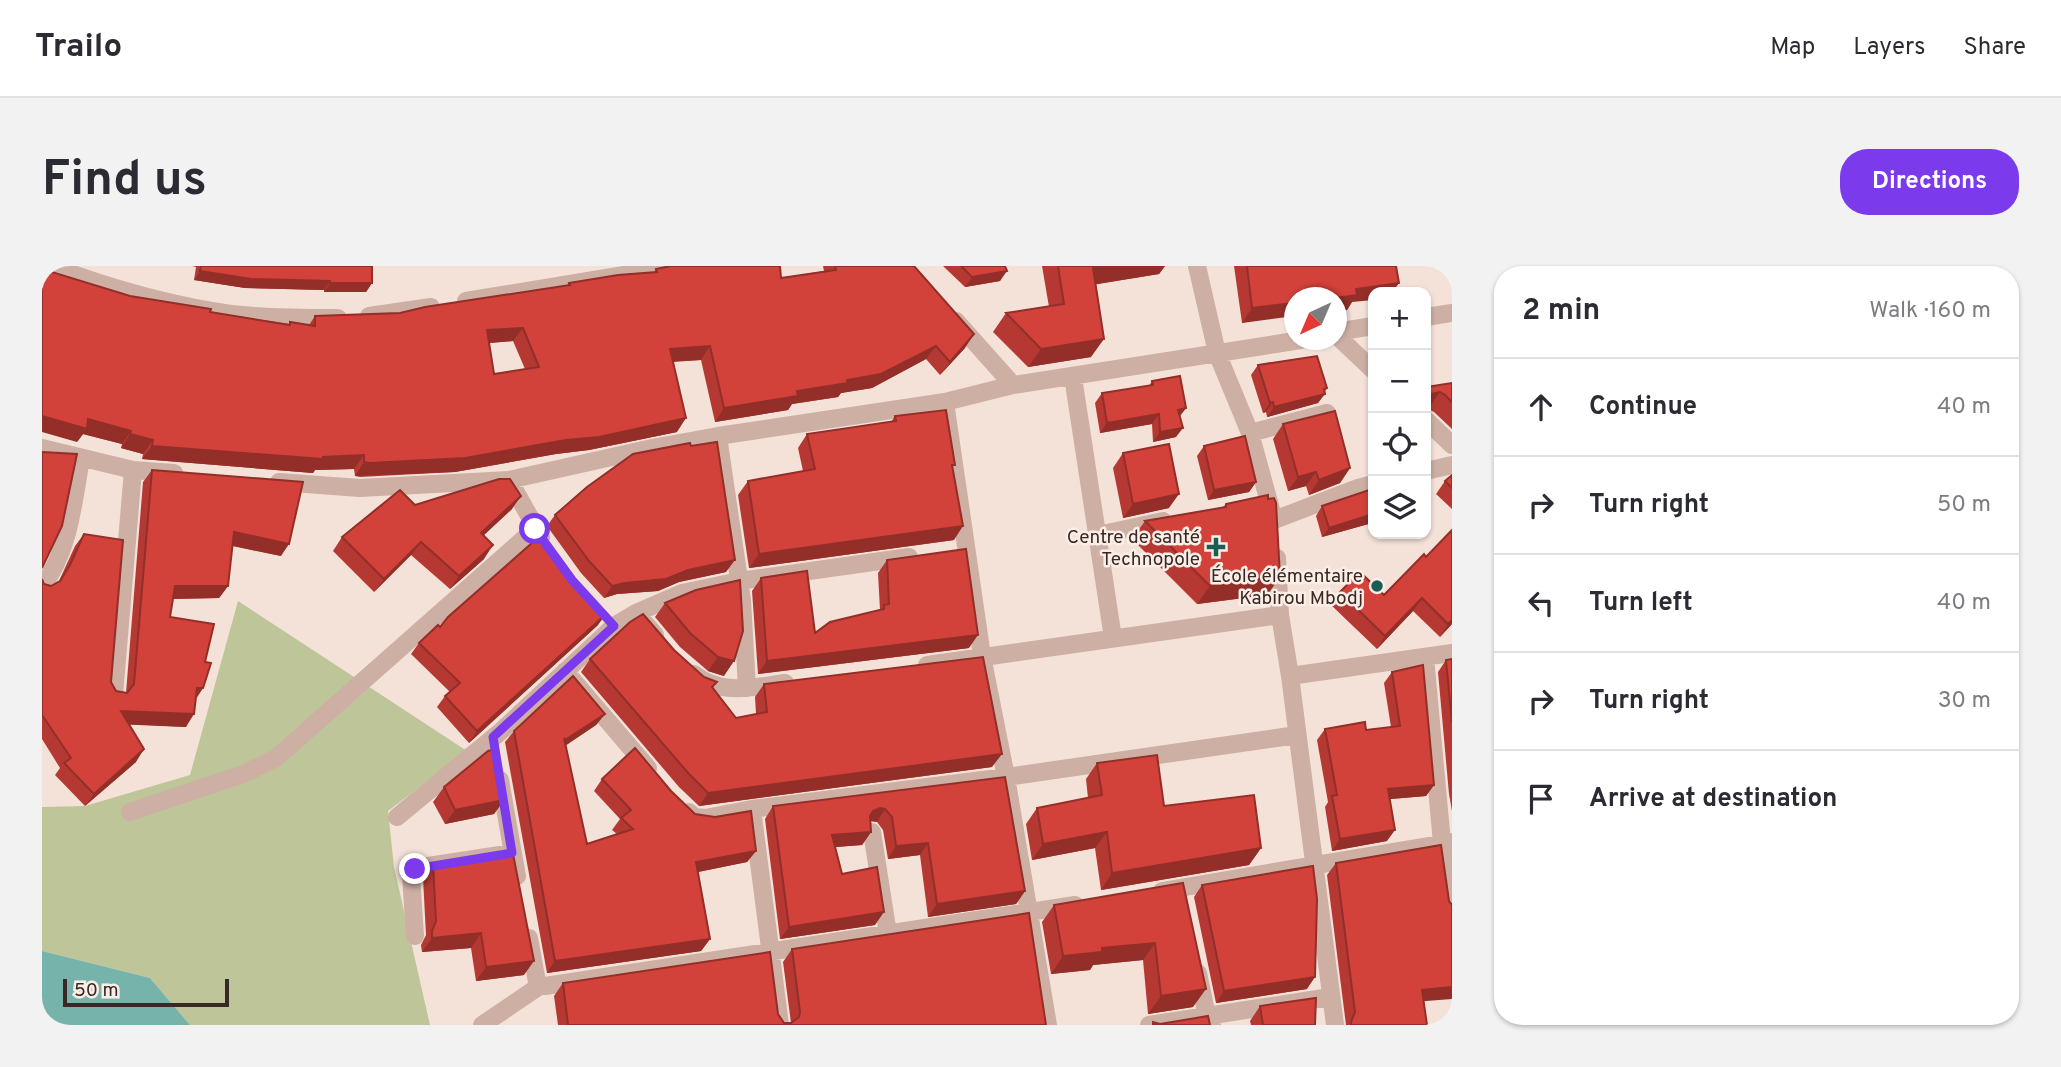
<!DOCTYPE html>
<meta charset="utf-8">
<style>
body{margin:0;font-family:Overpass,sans-serif;background:#f2f2f3;color:#2b2b33}
.controls{position:absolute;right:21px;top:21px;display:grid;overflow:hidden;border-radius:14px;box-shadow:0 2px 5px #0004}
.controls button{width:63px;height:63px;display:grid;place-items:center;padding:0;border:0;border-bottom:2px solid #e1e1e2;background:#fff;color:#2b2b33;font:35px sans-serif}
.compass{position:absolute;left:1242px;top:21px;width:63px;height:63px;border-radius:50%;background:#fff;box-shadow:0 2px 5px #0004;rotate:224deg}
.scale{position:absolute;left:21px;bottom:18px;width:166px;box-sizing:border-box;padding-left:7px;border:4px solid #382926;border-top:0;font-size:19px;line-height:24px;white-space:nowrap;color:#382926;-webkit-text-stroke:5px #fbeee6;paint-order:stroke}
.stop{position:absolute;width:21px;height:21px;margin:-16px;border:5px solid #7c3aed;border-radius:50%;background:#fff}
.stop.end{background:#7c3aed;border-color:#fff;box-shadow:0 2px 7px #0008}
.list{margin:0;padding:0;list-style:none}
h2{display:flex;justify-content:space-between;align-items:center;height:91px;margin:0;padding:0 28px;font-size:30px}
h2 small{font-size:23px;font-weight:400;color:#7c7c81}
.list li{display:grid;grid-template-columns:46px 1fr auto;gap:21px;align-items:center;box-sizing:border-box;height:98px;padding:0 28px;border-top:2px solid #e1e1e2}
.list b{display:block;font-size:26px;white-space:nowrap}
.list em{font-size:23px;font-style:normal;color:#7c7c81}
.icon{flex:none;width:38px;height:38px;fill:none;stroke:currentColor;stroke-width:2;stroke-linecap:round;stroke-linejoin:round}
.map{position:relative;flex:none;width:1410px;height:759px;overflow:hidden;border-radius:28px}
header{display:flex;align-items:center;gap:42px;box-sizing:border-box;height:98px;padding:0 35px;background:#fff;border-bottom:2px solid #e1e1e2}
header strong{font-size:33px}
nav{display:flex;gap:38px;margin-inline-start:auto;font-size:24px}
.intro{display:flex;align-items:center;justify-content:space-between;box-sizing:border-box;height:168px;padding:0 42px}
h1{margin:0;font-size:49px}
.button{padding:18px 32px;border-radius:28px;background:#7c3aed;color:#fff;font-size:24px;font-weight:700}
main{display:flex;gap:42px;padding:0 42px}
aside{flex:1;background:#fff;border-radius:28px;box-shadow:0 2px 5px #0004}
.map>svg:first-child{display:block}
</style>
<header>
<strong>Trailo</strong>
<nav><a>Map</a><a>Layers</a><a>Share</a></nav>
</header>
<div class="intro"><h1>Find us</h1><a class="button">Directions</a></div>
<main>
<div class="map">
<svg width="1410" height="759" viewBox="0 0 1410 759">
<rect width="100%" height="100%" fill="#f4e2d9"/>
<path fill="#bec598" d="M196,335L425,485L346,545L352,601L388,759H148L108,712L0,685V541L43,540L148,509Z"/>
<path fill="#76b4ab" d="M0,685L108,712L148,759H0Z"/>
<g fill="none" stroke-linecap="round" stroke-linejoin="round">
<path stroke="#cdafa4" stroke-width="18" d="M9,0C67,22 127,39 189,48C224,52 260,52 296,52
M1155,0L1175,87L1208,167L1232,254
M424,35L636,0
M327,50L389,41
M1384,51L1410,47
M914,55L971,119
M1294,66L1331,60
M1294,69L1331,104
M1031,111L1071,372
M903,136L940,390L964,511L1006,759
M1384,154L1410,179
M1208,167L1285,147
M676,170L700,334L705,422
M0,182L91,204L132,207
M1384,205L1410,199
M467,214L499,271
M237,216L318,222L467,214L610,182L676,170L903,136L971,119L1259,74
M1232,254L1316,222L1331,218
M1056,269L1121,255
M1235,292L1238,349L1248,410L1293,759
M0,321C28,283 31,237 39,193
M594,347L613,369
M1383,391L1400,577L1410,645
M885,399L1238,349
M523,405L606,502
M652,408C679,430 712,421 743,417
M1248,410L1410,387
M72,429L91,204
M458,514L475,610
M710,543L738,759
M88,546L201,508L234,492L493,263
M647,546L652,551L663,552L710,543L964,511L1255,469
M355,551L458,466L572,360L594,347L640,327L697,315L867,291
M830,566L846,668
M1120,625L1410,576
M373,670L369,609L373,602L470,587
M487,672L495,716L499,719
M1156,707L1165,750L1170,759
M440,759L499,719L503,720L1033,639
M1107,759L1288,731"/>
</g>
<path fill="#b53932" fill-rule="evenodd" d="M150,0H330V17L324,26H282V24L203,22L152,14L154,1Z
M781,0H872L923,82L898,109L884,93L830,122L799,127L796,131L750,138L746,144L673,156L659,94L631,96L635,166L547,184L514,188L413,206L318,211L313,210L312,203L273,204L271,207L100,193L101,188L79,182L80,178L41,168L35,176L88,30L168,46L247,58L248,56L267,59L273,50L358,47L525,20L527,17L612,6L614,3L739,12L782,5ZM471,75L483,103L452,108L447,77Z
M901,0H963L958,15L923,21Z
M1000,0H1123L1117,8L1054,18L1049,91L986,101L951,66L964,47L1007,41Z
M1192,0H1354L1357,17L1350,26H1331L1310,36L1305,44L1294,45V32L1200,57Z
M1216,99L1283,125L1276,137L1225,151L1224,146L1221,147L1209,109Z
M1110,115L1144,142L1138,150L1134,171L1111,176L1110,158L1058,167L1053,137L1060,127L1107,120Z
M1410,117V163L1392,146L1386,143H1384V121Z
M853,150L911,202L912,274L707,302L696,229L706,215L761,205L756,182L765,168L849,156Z
M1241,158L1308,202L1298,217L1267,229L1264,220L1246,225L1231,173Z
M1162,180L1214,216L1207,226L1166,234L1155,190Z
M1081,187L1127,242L1081,252L1071,202Z
M110,204L239,290L190,280L186,320L177,332L131,333L128,351L163,396L161,422L154,433L144,461L87,458L94,496L43,540L13,509L18,502L0,473V313L2,318L9,320L17,315L33,280L42,268L69,416L74,425L84,427L101,216Z
M1410,209V243L1394,228L1403,215Z
M1226,233L1238,311L1225,329L1155,338L1090,273L1103,255L1181,241L1184,238Z
M373,239L470,243L441,270L442,293L408,323L369,289L332,326L291,285L300,271Z
M1280,240L1330,257L1280,271L1274,250Z
M513,249L684,306L637,316L616,325L575,328L562,332L539,307L505,260Z
M1382,288L1410,358L1398,371L1371,345L1335,383L1289,339L1298,326L1342,329Z
M845,294L927,382L716,408L710,325L719,312L773,367L838,344L836,307Z
M654,324L682,410L666,405L638,381L613,351L623,337Z
M556,359L427,477L395,441L403,430L408,426L369,388L377,377L398,361Z
M632,384L671,421L694,452L714,448L713,431L722,418L950,501L657,540L637,521L539,406L548,393Z
M1410,393V545L1407,528L1396,406L1404,394Z
M1350,406L1392,519L1384,530L1348,533L1345,575L1290,585L1283,541L1286,536L1275,474L1283,463L1324,464L1349,461L1342,417Z
M563,448L554,459L523,480L545,578L575,568L570,564L578,553L552,525L560,513L629,525L653,548L714,585L705,596L656,606L668,673L659,685L505,707L463,476L472,465Z
M1055,497L1122,540L1219,582L1207,599L1059,624L1053,582L990,594L984,558L995,542L1046,532L1044,513Z
M963,511L983,625L974,638L886,651L878,589L846,593L841,564L835,556L828,555L829,566L820,579L793,581L800,608L833,659L738,673L723,553L731,540Z
M402,521L462,534L452,548L403,558L391,536Z
M1294,597L1381,735L1385,759H1304L1285,609Z
M391,598L482,709L434,715L429,682L380,686L379,679L384,669L381,612Z
M1141,617L1151,741L1106,748L1101,694L1051,699L1048,704L1009,708L1000,656L1012,639Z
M1160,619L1265,723L1174,737L1152,631Z
M750,683L1004,759H516L512,730L521,717L736,748L742,757H749L741,696Z
M1218,740L1273,759H1209L1208,755Z"/>
<path fill="#932e29" d="M1065,0H1123L1117,8L1038,21L1051,2Z
M158,5L288,15L282,24L203,22L152,14Z
M965,5L958,15L923,21L930,11Z
M288,17H330L324,26H282Z
M1357,17L1350,26H1331V34L1310,36L1305,44L1294,45V32L1314,23Z
M1252,37V50L1200,57L1210,42Z
M481,62L471,75L435,78L445,64Z
M932,68L923,82L898,109L908,96Z
M1062,73L1049,91L986,101L999,83Z
M668,80L659,94L618,96L628,83Z
M894,80L884,93L830,122L799,127L796,131L750,138L746,144L673,156L682,142L805,114Z
M1285,122L1281,128H1283L1276,137L1225,151L1232,141Z
M1398,126L1386,143H1384V136L1389,128Z
M1231,136L1224,146L1221,147L1228,137Z
M1144,142L1137,151L1136,144Z
M1117,148L1110,158L1058,167L1065,157Z
M0,150L46,153L89,165L80,178L41,168L35,176L0,166Z
M644,152L635,166L547,184L514,188L413,206L313,210L322,196Z
M1141,162L1134,171L1111,176L1118,166Z
M88,168L111,174L101,188L79,182Z
M110,180L322,189L312,203L273,204L271,207L100,193Z
M1308,202L1298,217L1267,229L1277,214Z
M1274,206L1264,220L1246,225L1256,211Z
M1214,216L1207,226L1166,234L1172,224Z
M1137,228L1127,242L1081,252L1091,238Z
M479,230L470,243L429,281L439,267Z
M1331,248V255L1330,257L1280,271L1287,262Z
M921,260L912,274L707,302L717,288Z
M192,266L247,278L239,290L183,278Z
M379,276L369,289L332,326L342,313Z
M451,279L442,293L408,323L417,310Z
M693,294L684,306L637,316L616,325L575,328L562,332L570,320Z
M1238,311L1225,329L1155,338L1168,320Z
M133,320H186L177,332L125,333Z
M1380,332L1371,345L1335,383L1343,370Z
M564,348L556,359L427,477L435,465Z
M1410,354V358L1398,371L1406,358Z
M936,369L927,382L716,408L725,395Z
M676,391L692,395L682,410L666,405Z
M155,422H161L152,435Z
M79,445L152,448L144,461L71,458Z
M563,448L554,459L515,485L523,474Z
M102,483L94,496L43,540L52,528Z
M960,488L950,501L657,540L666,527Z
M1392,519L1384,530L1338,534L1346,523Z
M462,534L452,548L403,558L413,544Z
M838,542L843,543L835,556L829,555L822,558L831,545Z
M1353,564L1345,575L1290,585L1298,573Z
M829,566L820,579L781,582L790,569Z
M1065,566L1053,582L990,594L1001,578Z
M886,577L878,589L846,593L854,580Z
M1219,582L1207,599L1059,624L1070,607Z
M714,585L705,596L646,608L654,596Z
M983,625L974,638L886,651L895,638Z
M842,646L833,659L738,673L747,661Z
M439,667L429,682L380,686L390,672Z
M668,673L659,685L505,707L513,695Z
M1113,677L1101,694L1051,699L1048,704L1009,708L1021,690L1060,682Z
M492,695L482,709L434,715L444,701Z
M1273,711L1265,723L1174,737L1182,725Z
M1410,721V733L1371,736L1380,724Z
M1164,723L1151,741L1106,748L1119,730Z"/>
<path fill="#d2423a" stroke="#932e29" stroke-width="2" fill-rule="evenodd" d="M159,0H330V17H288V15L209,13L158,5Z
M629,0H738L739,12L794,4L793,0H872L932,68L908,96L894,80L839,108L805,114L806,117L755,125L756,130L682,142L668,80L628,83L644,152L557,171L524,174L423,192L328,197L322,196V189L281,191V193L110,180L111,174L88,168L89,165L46,153L45,163L0,150V3L88,30L169,43L168,46L248,59V56L273,60V50L358,47L383,41L528,19L527,17L576,9L615,6L614,3ZM481,62L497,101L452,108L445,64Z
M919,0H963L965,5L930,11Z
M1016,0H1065L1051,2L1062,73L999,83L964,47L1022,38Z
M1205,0H1354L1357,17L1314,23L1315,29L1294,32H1252V37L1210,42Z
M1275,90L1285,122L1282,123L1283,128L1232,141L1231,136L1228,137L1216,99Z
M1138,110L1144,142L1136,144L1141,162L1118,166L1117,148L1065,157L1060,127L1111,119L1110,115Z
M1410,117V136L1403,129L1398,126L1389,128L1384,123V121Z
M904,144L913,199H910L921,260L717,288L706,215L773,203L765,168L854,155L853,150Z
M1293,145L1308,202L1277,214L1274,206L1256,211L1241,158Z
M1203,170L1214,216L1172,224L1162,180Z
M675,176L693,294L646,304L624,313L583,317L570,320L547,295L513,249L545,221L591,188L648,177L649,180Z
M1127,178L1137,228L1091,238L1081,187Z
M0,186L35,188L20,260L0,302Z
M110,204L261,216L247,278L192,266L186,320H133L128,351L172,358L163,396L169,397L161,422H155L152,448L79,445L102,483L52,528L22,497L29,492L0,449V313L2,318L9,320L18,315L28,299L42,268L81,274L69,416L74,425L85,427L92,418Z
M1410,209V222L1403,215Z
M457,213H468L479,230L439,267L451,279L417,310L379,276L342,313L300,271L358,224L373,239Z
M1330,223L1331,228V248L1287,262L1280,240Z
M1226,229V233L1232,232L1234,237L1238,311L1168,320L1103,255L1184,241V238Z
M1410,264V354L1406,358L1380,332L1343,370L1298,326L1318,306L1342,329L1382,288L1384,291Z
M499,269L529,310L564,348L435,465L403,430L418,417L377,377L396,359L398,361L406,351Z
M924,283L936,369L725,395L719,312L765,305L773,367L788,356L842,343V339L847,338L845,294Z
M698,314L701,365L692,395L676,391L648,367L623,337L654,324Z
M601,348L632,384L662,411L675,416L670,421L694,452L725,446L722,418L941,391L960,488L666,527L647,508L548,393L588,356Z
M1410,393V457L1404,394Z
M1381,399L1392,519L1346,523L1353,564L1298,573L1290,530L1295,529L1283,463L1323,456L1324,464L1358,460L1350,406Z
M531,410L563,448L523,474L522,472L545,578L591,563L579,552L589,544L560,513L593,482L629,525L653,548L673,551L709,545L714,585L654,596L668,673L513,695L472,465Z
M454,483L462,534L413,544L402,521L446,485Z
M1115,489L1122,540L1212,529L1219,582L1070,607L1065,566L1001,578L995,542L1060,529L1055,497Z
M963,511L983,625L895,638L886,577L854,580L850,551L843,543L838,542L831,545L828,550L829,566L790,569L800,608L835,601L842,646L747,661L731,540Z
M1399,579L1407,635L1410,639V721L1380,724L1385,759H1309V756L1313,746L1294,597Z
M471,588L492,695L444,701L439,667L390,672V665L394,655L391,598Z
M1271,600L1275,633L1273,711L1182,725L1160,619Z
M1141,617L1164,723L1119,730L1113,677L1060,682V686L1021,690L1012,639Z
M987,647L1004,759H526L521,717L728,686L736,748L742,757H749L757,751L758,746L750,683Z
M1274,732L1273,759H1221L1218,740Z
M1166,750L1168,759H1111V756L1118,758Z"/>
<g fill="none" stroke-linecap="round" stroke-linejoin="round">
<path stroke="#7c3aed" stroke-width="9" d="M373,603L470,587L451,471L572,360L530,314L493,263"/>
</g>
<g fill="#185e55" stroke="#fbeee6" stroke-width="2.5">
<path d="M1170.5 270.5h7v7h7v7h-7v7h-7v-7h-7v-7h7z"/>
<circle cx="1335" cy="320" r="7"/>
</g>
<g text-anchor="middle" stroke-width="5" stroke-linejoin="round" paint-order="stroke">
<g font-size="19" fill="#382926" stroke="#fbeee6" text-anchor="end">
<text x="1158" y="277">Centre de santé<tspan x="1158" dy="22">Technopole</tspan></text>
<text x="1321" y="316">École élémentaire<tspan x="1321" dy="22">Kabirou Mbodj</tspan></text>
</g>
</g>
</svg>
<div class="controls">
<button>+</button>
<button>−</button>
<button><svg class="icon" aria-label="locate" viewBox="0 0 24 24"><circle cx="12" cy="12" r="6"/><path d="M12 2v4M12 18v4M2 12h4M18 12h4"/></svg></button>
<button><svg class="icon" aria-label="layers" viewBox="0 0 24 24"><path d="M12 4l9 5-9 5-9-5zM3 14l9 5 9-5"/></svg></button>
</div>
<svg class="compass" viewBox="-18 -18 36 36"><path d="M0-13l5 13h-10z" fill="#e53935"/><path d="M0 13l5-13h-10z" fill="#7c7c81"/></svg>
<div class="scale">50 m</div>
<div class="stop" style="left:493px;top:263px"></div>
<div class="stop end" style="left:373px;top:603px"></div>
</div>
<aside>
<h2>2 min<small>Walk · 160 m</small></h2>
<ul class="list">
<li><svg class="icon" aria-label="ahead" viewBox="0 0 24 24"><path d="M12 20V5M6 11l6-6 6 6"/></svg><div><b>Continue</b></div><em>40 m</em></li>
<li><svg class="icon" aria-label="right" viewBox="0 0 24 24"><path d="M7 20v-9h11M14 6l5 5-5 5"/></svg><div><b>Turn right</b></div><em>50 m</em></li>
<li><svg class="icon" aria-label="left" viewBox="0 0 24 24"><path d="M17 20v-9H6M10 6l-5 5 5 5"/></svg><div><b>Turn left</b></div><em>40 m</em></li>
<li><svg class="icon" aria-label="right" viewBox="0 0 24 24"><path d="M7 20v-9h11M14 6l5 5-5 5"/></svg><div><b>Turn right</b></div><em>30 m</em></li>
<li><svg class="icon" aria-label="arrive" viewBox="0 0 24 24"><path d="M6 21V4h12l-3 4 3 4H6"/></svg><div><b>Arrive at destination</b></div></li>
</ul>
</aside>
</main>
